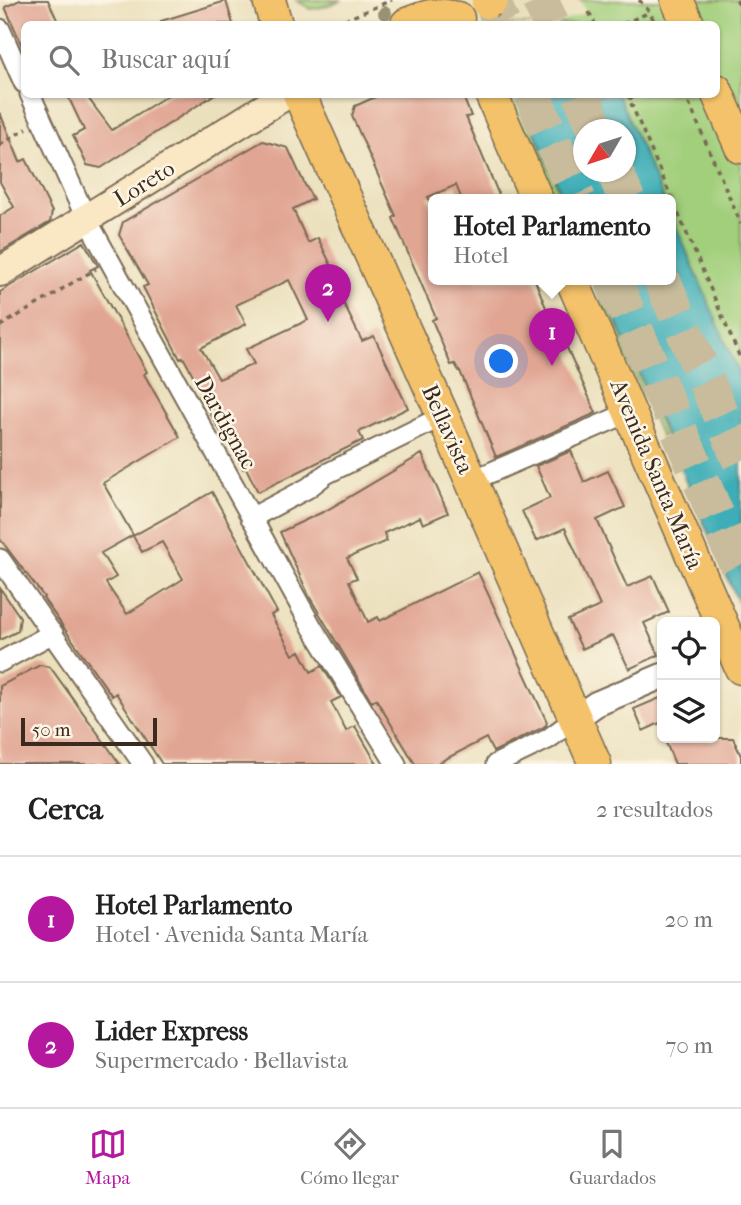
<!DOCTYPE html>
<html lang="es">
<meta charset="utf-8">
<style>
body{margin:0;font-family:"IM FELL French Canon",serif;background:#f6f6f6;color:#222}
.controls{position:absolute;right:21px;bottom:21px;display:grid;overflow:hidden;border-radius:10px;box-shadow:0 2px 5px #0004}
.controls button{width:63px;height:63px;display:grid;place-items:center;padding:0;border:0;border-bottom:2px solid #e0e0e0;background:#fff;color:#222;font:35px sans-serif}
.compass{position:absolute;left:573px;top:119px;width:63px;height:63px;border-radius:50%;background:#fff;box-shadow:0 2px 5px #0004;rotate:231deg}
.scale{position:absolute;left:21px;bottom:18px;width:136px;box-sizing:border-box;padding-left:7px;border:4px solid #3b2a1e;border-top:0;font-size:19px;line-height:24px;white-space:nowrap;color:#3b2a1e;-webkit-text-stroke:5px #fcf5e5;paint-order:stroke}
.you{position:absolute;left:502px;top:362px;width:24px;height:24px;margin:-18px;border:5px solid #fff;border-radius:50%;background:#1a73e8;box-shadow:0 0 0 10px #1a73e833}
.badge{display:grid;place-items:center;width:46px;height:46px;border-radius:50%;background:#b5179e;color:#fff;font-size:23px;font-weight:700}
.pin{position:absolute;translate:-50% -58px;filter:drop-shadow(0 2px 4px #0008)}
.pin::after{content:'';position:absolute;top:37px;width:24px;height:21px;background:inherit;clip-path:polygon(0 0,100% 0,50% 100%)}
.popup{position:absolute;left:428px;top:194px;width:248px;height:91px;box-sizing:border-box;display:grid;place-content:center;border-radius:10px;background:#fff;filter:drop-shadow(0 2px 5px #0005);font-size:23px;white-space:nowrap;color:#767676}
.popup b{font-size:26px;color:#222}
.popup::after{content:'';position:absolute;left:50%;top:100%;margin-left:-14px;border:14px solid transparent;border-top-color:#fff}
.list{margin:0;padding:0;list-style:none}
h2{display:flex;justify-content:space-between;align-items:center;height:91px;margin:0;padding:0 28px;font-size:30px}
h2 small{font-size:23px;font-weight:400;color:#767676}
.list li{display:grid;grid-template-columns:46px 1fr auto;gap:21px;align-items:center;box-sizing:border-box;height:126px;padding:0 28px;border-top:2px solid #e0e0e0}
.list b{display:block;font-size:26px;white-space:nowrap}
.list p{margin:0;font-size:23px;white-space:nowrap;color:#767676}
.list em{font-size:23px;font-style:normal;color:#767676}
.icon{flex:none;width:38px;height:38px;fill:none;stroke:currentColor;stroke-width:2;stroke-linecap:round;stroke-linejoin:round}
.map{position:relative;flex:none;width:741px;height:764px;overflow:hidden}
.search{position:absolute;background:#fff;box-shadow:0 2px 5px #0004;left:21px;right:21px;top:21px;height:77px;display:flex;align-items:center;gap:18px;box-sizing:border-box;padding:0 24px;border-radius:10px;color:#767676;font-size:26px}
.sheet{height:343px;background:#fff}
nav{display:flex;justify-content:space-around;align-items:center;box-sizing:border-box;height:98px;border-top:2px solid #e0e0e0;background:#fff;font-size:19px;color:#767676}
nav a{display:grid;justify-items:center;gap:4px}
nav .on{color:#b5179e}
.map>svg:first-child{display:block}
</style>
<div class="map">
<svg width="741" height="764" viewBox="0 0 741 764">
<rect width="100%" height="100%" fill="#fcf5e5"/>
<filter id="ink" filterUnits="userSpaceOnUse"><feTurbulence type="fractalNoise" baseFrequency=".0143" numOctaves="2"/><feDisplacementMap in="SourceGraphic" scale="14" xChannelSelector="R" yChannelSelector="G"/><feConvolveMatrix kernelMatrix="1 2 1 2 8 2 1 2 1" color-interpolation-filters="sRGB"/></filter>
<filter id="wash" filterUnits="userSpaceOnUse"><feTurbulence type="fractalNoise" baseFrequency=".00686" numOctaves="4" result="noise"/><feDisplacementMap in="SourceGraphic" scale="28" xChannelSelector="R" yChannelSelector="G"/><feGaussianBlur stdDeviation="1.57" result="paint"/><feColorMatrix in="noise" values="0 0 0 0 0 0 0 0 0 0 0 0 0 0 0 0 0 1.4 0 .05"/><feComposite in="paint" operator="in"/></filter>
<g filter="url(#wash)">
<rect width="100%" height="100%" fill="#ebe0bc"/>
<path fill="#a2cf7c" stroke="#6e7c4d" stroke-width="2" fill-rule="evenodd" d="M296,0H342L322,7L311,9Z
M482,0H741V608L671,280V200H565L520,98L563,200H556L511,98L519,94H716V24H493ZM584,130H626V172H584Z
M592,280H598L665,435L661,437Z"/>
<path fill="#3daeb7" stroke="#3c6c6a" stroke-width="2" fill-rule="evenodd" d="M519,95H618L664,200H564ZM584,130H626V172H584Z
M671,215L741,378V609L599,280H671Z"/>
<path fill="#ebe0bc" d="M478,0H580L586,12L557,24H489Z"/>
<g id="blocks">
<path fill="#e1a593" fill-rule="evenodd" d="M20,0H48L59,24H24V50L5,7Z
M226,1L233,24H161V21Z
M67,94H85L112,130L170,94H215L101,168L87,165L73,136L84,130Z
M382,94H462L471,116L466,117L501,200H462L456,185L428,197L433,208V280H535L560,343L564,341L596,413L496,457L460,371H459L455,364L451,365L432,320L436,318L393,218L396,216L352,116L355,106Z
M0,113L20,162L26,159L52,212L50,222L0,252V216L14,207L0,182Z
M263,141L288,148L304,183L313,199L293,209L308,243L318,238L340,284L335,286L362,341L374,336L408,408L359,432L363,440L258,492L246,468L243,469L230,443L228,444L208,410L212,409L183,357L180,359L143,287L148,285L119,235L123,222ZM289,280L308,320L246,349L254,364L219,379L201,348L246,324L236,305Z
M84,242L98,266L90,270L147,372L144,374L180,437L103,483L133,535L101,553L116,577L106,583L127,614L183,579L162,542L142,552L133,536L212,492L277,612L271,615L293,655L300,651L311,672L322,666L341,697L331,702L346,731L355,726L377,764H162L116,693L112,696L43,598L44,597L0,539V292Z
M571,451L584,482L608,471L625,507L597,520L627,587L653,576L669,612L644,623L659,655L629,669L613,635L582,649L568,620L600,606L565,528L536,541L522,511L550,498L536,466Z
M422,454L448,513L423,524L420,517L384,533L387,541L347,558L357,578L349,581L368,622L378,617L380,621L478,572L547,722L546,725L542,728L493,752L486,738L436,764H415L376,699L372,702L309,596L280,532L327,510Z
M0,588L20,617L18,631L0,640Z
M40,665L50,667L120,764H0V686Z
M662,697V722L643,731L634,709Z
M664,738H733L741,756V764H675Z"/>
</g>
</g>
<g filter="url(#ink)">
<use href="#blocks" fill-opacity="0" stroke="#796a55" stroke-width="2"/>
<g fill="none" stroke-linecap="round" stroke-linejoin="round">
<path stroke="#c8bc9c" stroke-width="37" stroke-dasharray="37 18" stroke-linecap="butt" d="M491,0L502,24
M540,0L551,24
M532,94L578,200
M581,94L596,130
M615,172L627,200
M613,280L741,572
M662,280L741,461"/>
<g stroke="#796a55" stroke-width="23">
<path id="minor" d="M0,29L24,83
M30,94L86,218L312,627L396,764
M471,481L630,412
M251,518L308,488L326,474L443,416
M0,559L143,764
M0,662L53,633
M496,764L548,739L576,718"/>
</g>
<g stroke="#796a55" stroke-width="28">
<path id="tertiary" d="M576,718L596,704L662,676"/>
</g>
<g stroke="#796a55" stroke-width="32">
<path id="secondary" d="M0,272L287,94"/>
</g>
<g stroke="#796a55" stroke-width="35">
<path id="primary" d="M269,0L276,24
M677,0L688,24
M407,24C429,15 434,13 458,18
M716,90L741,147
M299,94L443,416L595,764
M491,94L537,200
M572,280L741,668"/>
</g>
<path stroke="#796a55" stroke-width="3.5" stroke-dasharray="5 5" stroke-linecap="butt" d="M639,0L650,12L655,24
M737,0L741,10
M589,12L595,24
M335,24L392,0
M623,24L650,12
M627,94L741,360
M685,94L741,224
M629,99L640,94
M0,145L27,128
M0,326L59,292L62,289L96,269"/>
<use href="#minor" stroke="#fff" stroke-width="19"/>
<use href="#tertiary" stroke="#fff" stroke-width="24"/>
<use href="#secondary" stroke="#fae7c3" stroke-width="28"/>
<use href="#primary" stroke="#f3c26a" stroke-width="32"/>
<g stroke="#796a55" stroke-width="35" stroke-linecap="butt">
<path id="primary-bridge" d="M488,2L492,0"/>
</g>
<use href="#primary-bridge" stroke="#f3c26a" stroke-width="32"/>
</g>
<circle fill="#989272" cx="385" cy="13" r="7"/>
</g>
<g text-anchor="middle" stroke-width="5" stroke-linejoin="round" paint-order="stroke">
<g font-size="23" fill="#3b2a1e" stroke="#fcf5e5">
<text transform="translate(144 183) rotate(-32)" y="8">Loreto</text>
<text transform="translate(226 422) rotate(61)" y="8">Dardignac</text>
<text transform="translate(448 429) rotate(66)" y="8">Bellavista</text>
<text transform="translate(657 474) rotate(67)" y="8">Avenida Santa María</text>
</g>
</g>
</svg>
<div class="controls">
<button><svg class="icon" aria-label="locate" viewBox="0 0 24 24"><circle cx="12" cy="12" r="6"/><path d="M12 2v4M12 18v4M2 12h4M18 12h4"/></svg></button>
<button><svg class="icon" aria-label="layers" viewBox="0 0 24 24"><path d="M12 4l9 5-9 5-9-5zM3 14l9 5 9-5"/></svg></button>
</div>
<svg class="compass" viewBox="-18 -18 36 36"><path d="M0-13l5 13h-10z" fill="#e53935"/><path d="M0 13l5-13h-10z" fill="#767676"/></svg>
<div class="scale">50 m</div>
<div class="you"></div>
<div class="pin badge" style="left:552px;top:366px">1</div>
<div class="popup"><b>Hotel Parlamento</b>Hotel</div>
<div class="pin badge" style="left:328px;top:322px">2</div>
<div class="search"><svg class="icon" aria-label="search" viewBox="0 0 24 24"><circle cx="10" cy="10" r="6"/><path d="M15 15l6 6"/></svg>Buscar aquí</div>
</div>
<section class="sheet">
<h2>Cerca<small>2 resultados</small></h2>
<ul class="list">
<li><span class="badge">1</span><div><b>Hotel Parlamento</b><p>Hotel · Avenida Santa María</p></div><em>20 m</em></li>
<li><span class="badge">2</span><div><b>Lider Express</b><p>Supermercado · Bellavista</p></div><em>70 m</em></li>
</ul>
</section>
<nav>
<a class="on"><svg class="icon" aria-label="map" viewBox="0 0 24 24"><path d="M3 6l6-2 6 2 6-2v14l-6 2-6-2-6 2zM9 4v14M15 6v14"/></svg>Mapa</a>
<a><svg class="icon" aria-label="directions" viewBox="0 0 24 24"><path d="M12 3l9 9-9 9-9-9zM9 14v-3h6M13 9l2 2-2 2"/></svg>Cómo llegar</a>
<a><svg class="icon" aria-label="saved" viewBox="0 0 24 24"><path d="M7 4h10v16l-5-4-5 4z"/></svg>Guardados</a>
</nav>
